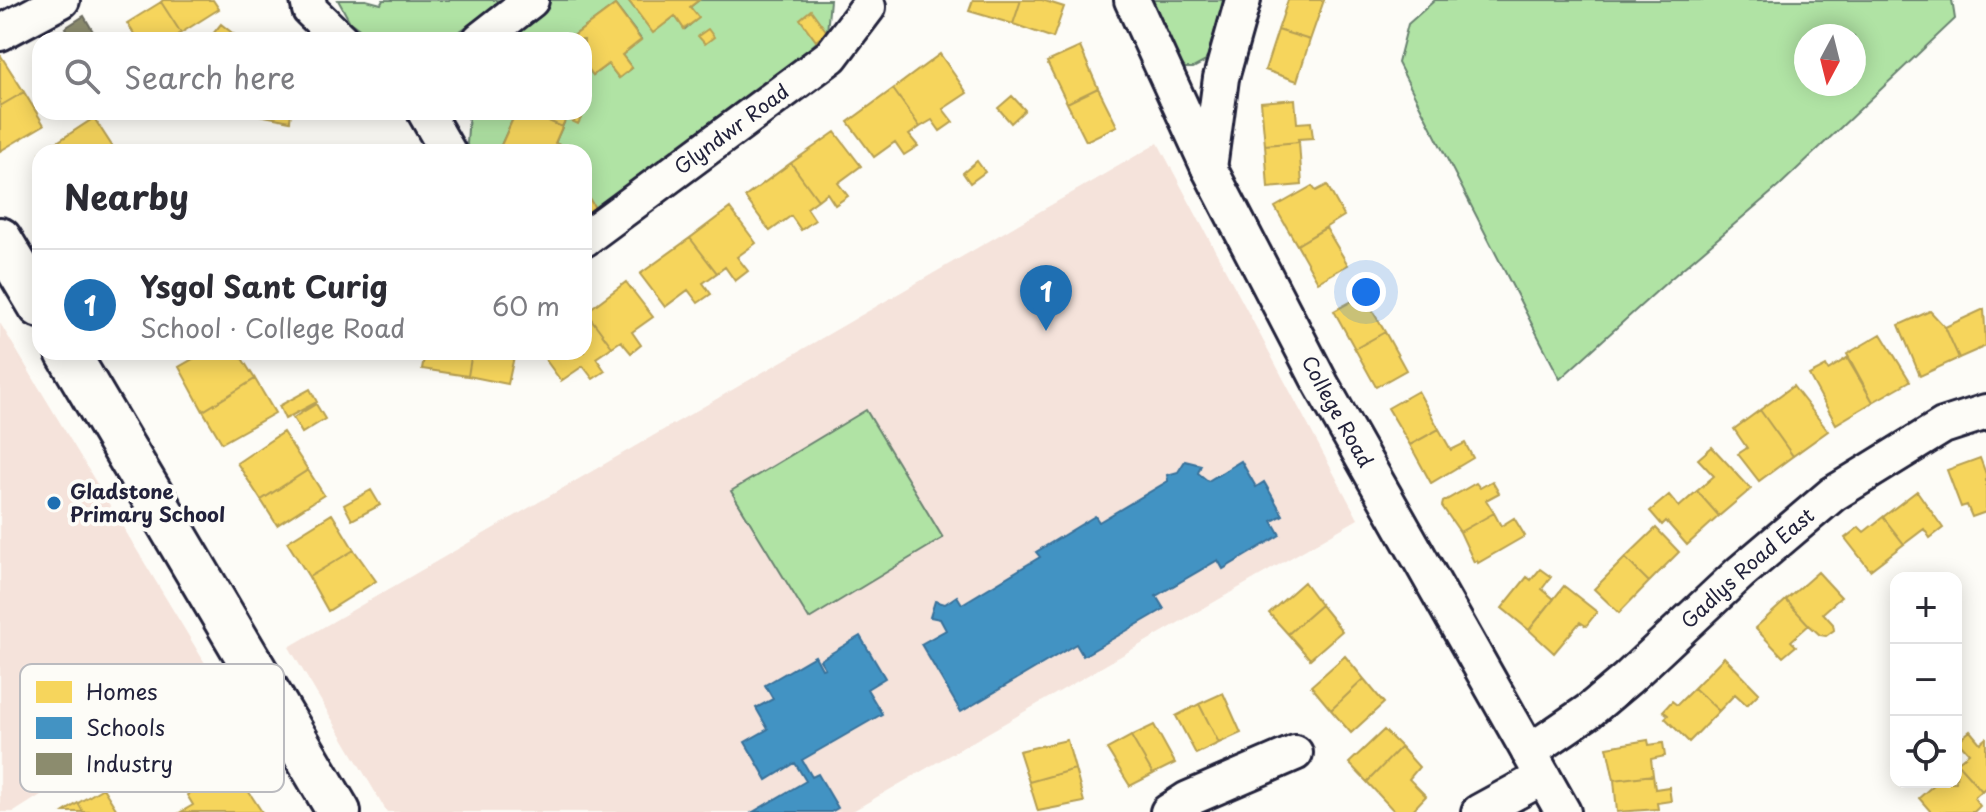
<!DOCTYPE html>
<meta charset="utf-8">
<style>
body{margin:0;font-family:"Playpen Sans",sans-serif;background:#f2f2f3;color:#2b2b33}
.controls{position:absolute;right:24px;bottom:24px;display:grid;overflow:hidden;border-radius:16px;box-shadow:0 4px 20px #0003}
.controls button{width:72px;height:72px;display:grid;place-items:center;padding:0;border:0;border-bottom:2px solid #e1e1e2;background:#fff;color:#2b2b33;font:40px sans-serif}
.compass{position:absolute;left:1794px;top:24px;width:72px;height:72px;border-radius:50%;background:#fff;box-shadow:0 4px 20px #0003;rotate:187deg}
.you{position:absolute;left:1366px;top:292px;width:28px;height:28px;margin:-20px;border:6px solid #fff;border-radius:50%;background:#1a73e8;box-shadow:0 0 0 12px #1a73e833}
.badge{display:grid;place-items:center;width:52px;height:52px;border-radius:50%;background:#1f6fb2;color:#fff;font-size:26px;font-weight:700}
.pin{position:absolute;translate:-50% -66px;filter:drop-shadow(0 2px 4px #0008)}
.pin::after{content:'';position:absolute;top:42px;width:28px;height:24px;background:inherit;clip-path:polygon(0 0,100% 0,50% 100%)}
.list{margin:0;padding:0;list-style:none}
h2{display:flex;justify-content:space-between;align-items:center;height:104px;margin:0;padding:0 32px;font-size:34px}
h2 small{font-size:26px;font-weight:400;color:#7c7c81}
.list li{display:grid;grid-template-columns:52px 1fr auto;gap:24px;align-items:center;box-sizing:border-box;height:112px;padding:0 32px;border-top:2px solid #e1e1e2}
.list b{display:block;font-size:30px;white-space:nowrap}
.list p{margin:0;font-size:26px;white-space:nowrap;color:#7c7c81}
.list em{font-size:26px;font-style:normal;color:#7c7c81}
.icon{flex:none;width:44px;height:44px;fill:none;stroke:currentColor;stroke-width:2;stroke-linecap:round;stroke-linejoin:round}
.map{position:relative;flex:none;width:1986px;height:812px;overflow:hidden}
.search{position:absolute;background:#fff;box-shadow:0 4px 20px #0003;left:32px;top:32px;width:560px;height:88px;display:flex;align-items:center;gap:20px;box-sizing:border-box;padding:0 28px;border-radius:24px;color:#7c7c81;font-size:30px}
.panel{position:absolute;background:#fff;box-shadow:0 4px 20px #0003;left:32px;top:144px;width:560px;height:216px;border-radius:24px}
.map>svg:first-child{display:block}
</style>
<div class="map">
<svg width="1986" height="812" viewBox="0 0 1986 812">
<rect width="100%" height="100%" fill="#fdfcf7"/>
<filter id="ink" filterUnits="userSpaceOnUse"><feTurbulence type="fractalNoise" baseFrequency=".0125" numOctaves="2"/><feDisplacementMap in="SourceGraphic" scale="16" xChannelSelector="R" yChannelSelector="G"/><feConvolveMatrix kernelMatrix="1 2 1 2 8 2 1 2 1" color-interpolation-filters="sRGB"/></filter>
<g filter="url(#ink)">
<path fill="#f5e3db" d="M1158,143L1358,519L851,812H387L289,647Z
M0,323L217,683L14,812H0Z"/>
<path fill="#b0e3a4" stroke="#698270" stroke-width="2" fill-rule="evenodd" d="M338,0H366L381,4L383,0H504L460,31L443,40H374L350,22Z
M546,0H628L653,32L675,16L685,29L698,18L690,7L699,0H830L827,32L804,54L797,73L584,226V152H564L566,148L555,143L566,118L578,123L585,110L584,63L593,75L608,64L619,78L632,68L622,55L641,39L615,5L568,40H500Z
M1152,0H1224L1206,61L1193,68H1185L1179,61Z
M1435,0H1952L1955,19L1779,186L1668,281L1560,379L1398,63L1408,24ZM1806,36H1854V84H1806Z
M469,112H516L498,152H470L467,144Z
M866,410L943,538L809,619L731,491Z"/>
<path fill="#f6d55c" stroke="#b69f52" stroke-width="2" d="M163,0H213L219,9L181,33L161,2Z
M628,0H699L690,7L699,18L684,29L675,16L653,33Z
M973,0H1021L1013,24L969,11Z
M1021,0H1042L1064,7L1053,38L1013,24Z
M1288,0H1324L1310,40L1278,30Z
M161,2L181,33L170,40H138L127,23Z
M615,5L641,40L622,55L632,68L619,78L608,64L593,75L584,63V40H568Z
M811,10L827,32L816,41L800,19Z
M221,24L236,36L233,40H208Z
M708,29L714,37L705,44L698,36Z
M1278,30L1310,40L1297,81L1265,70Z
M1080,47L1098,88L1067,103L1047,62Z
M940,54L967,93L943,109L953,122L940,131L932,120L920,127L893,89Z
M1,56L24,92L0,106V57Z
M1098,88L1117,126L1086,141L1067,103Z
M893,89L920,127L909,135L918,146L904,155L895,142L874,157L848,122Z
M24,92L44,125L0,151V106Z
M1012,96L1025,110L1011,123L998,108Z
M1295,99L1297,123L1311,122L1313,138L1298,139L1299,142L1265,145L1261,102Z
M244,112H291L290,121Z
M516,112H529L562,127L555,143L566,148L564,152H498Z
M529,112H584L578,124L566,118L562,127Z
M94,118L116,152H42Z
M835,132L861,166L838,183L848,196L835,205L827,193L818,200L791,163Z
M1299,142L1302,185L1268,188L1265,145Z
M977,161L985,172L970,183L963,173Z
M791,163L818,200L807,208L815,220L801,230L791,216L770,231L745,197Z
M1327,185L1344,216L1297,245L1275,207L1312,186L1316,191Z
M584,190L595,208L584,215Z
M730,208L756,243L737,257L748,271L735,281L725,267L717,273L690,238Z
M1326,228L1348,265L1318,282L1297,245Z
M690,238L717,273L703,283L711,294L698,303L688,290L665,307L640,274Z
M626,282L653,317L632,332L641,345L631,353L621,341L612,347L586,312Z
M1363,295L1385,332L1355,349L1334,311Z
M1984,309L1986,346L1959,358L1945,327Z
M1930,311L1945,327L1959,358L1920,376L1899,325Z
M586,312L612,347L596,358L605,371L593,379L583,366L561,381L540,352H584Z
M1385,332L1406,370L1376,387L1355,349Z
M1881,334L1910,381L1873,402L1847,354Z
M205,352H238L255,379L203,411L179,367Z
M425,352H472L468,376L422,369Z
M472,352H515L508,384L468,376Z
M1847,358L1873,402L1836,424L1809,375L1826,366L1828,370Z
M255,379L275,413L222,443L203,411Z
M1793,386L1828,431L1793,456L1760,410Z
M310,389L317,402L285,419L279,406Z
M1418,391L1439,429L1410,445L1388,408Z
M316,404L325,419L302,433L293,418Z
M1760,410L1793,456L1759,481L1738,454L1747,448L1734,429Z
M1439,429L1451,450L1465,443L1473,458L1431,483L1410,445Z
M283,432L308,470L261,500L237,463Z
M1712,447L1751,489L1719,516L1697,491L1714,476L1698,459Z
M1980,458L1986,474V512L1972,517L1967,505L1961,507L1947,470Z
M308,470L324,495L277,525L261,500Z
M1492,481L1499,493L1486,500L1494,513L1460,532L1442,506L1443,502L1476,483L1480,488Z
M371,490L380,505L352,520L344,505Z
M1697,491L1719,516L1687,545L1666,521L1662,525L1650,511L1669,495L1679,507Z
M1917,491L1943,528L1930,538L1924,529L1904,544L1883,517Z
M1494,513L1501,526L1514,518L1525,536L1478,563L1477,560L1474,562L1460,532Z
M332,514L354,550L309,577L287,542Z
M1883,517L1904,544L1870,570L1845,538L1859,527L1864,532Z
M1656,528L1679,552L1649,582L1625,558Z
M354,550L376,581L328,611L309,577Z
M1625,558L1649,582L1619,613L1594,589Z
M1540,569L1551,577L1542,589L1554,599L1529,630L1502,608L1527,577L1531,580Z
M1818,572L1841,597L1823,613L1833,624L1834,630L1826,636L1820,635L1809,625L1786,600Z
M1304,582L1321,605L1288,634L1269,613Z
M1564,586L1597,612L1586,626L1580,622L1554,653L1529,630Z
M1786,600L1809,625L1791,641L1796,646L1783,657L1755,628Z
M1321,605L1342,631L1310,659L1288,634Z
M1345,656L1364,679L1331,710L1311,686Z
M1724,657L1759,693L1747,705L1735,694L1719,711L1694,688Z
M1364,679L1384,703L1351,733L1331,710Z
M1694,688L1719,711L1689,742L1665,718L1668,715L1663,711L1672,701L1677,705Z
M1223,693L1241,733L1219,743L1199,704Z
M1199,704L1219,743L1196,754L1176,716Z
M1154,725L1175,763L1153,774L1131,736Z
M1384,730L1401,747L1367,782L1349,763Z
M1970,731L1980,743L1986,738V787L1982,791L1957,763L1969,753L1958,741Z
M1131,736L1153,774L1130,786L1107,749Z
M1067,740L1075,769L1029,782L1019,751Z
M1648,740L1649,745L1663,743L1665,756L1651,759L1653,775L1614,780L1607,747Z
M1401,747L1419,767L1409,779L1426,796L1411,812H1395L1367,782Z
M1957,763L1982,791L1974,798L1980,806L1974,812H1931L1919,798L1937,782H1956Z
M224,767L230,769L233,773L231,780L236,787L243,783L262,812H181L193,805L187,795L191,792L188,788L201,780L203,785L215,778L216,771Z
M1075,769L1084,802L1038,811L1029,782Z
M1653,775L1655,789L1669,787L1671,801L1657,803L1658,809L1617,812L1614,780Z
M103,788L118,812H83L78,803Z
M78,803L83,812H64Z"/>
<path fill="#4393c3" stroke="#39719a" stroke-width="2" d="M1185,461L1201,465L1198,473L1208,481L1241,461L1256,487L1264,482L1283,515L1272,521L1280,535L1223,569L1218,560L1156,596L1164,609L1083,656L1076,644L961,712L921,644L946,630L940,619L930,617L935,601L945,604L957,596L962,604L1040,557L1036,552L1095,516L1099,522L1168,481L1167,475L1178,472Z
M860,636L885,678L867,689L882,714L802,760L812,777L818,774L838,808L831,812H753L806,781L795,763L767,780L745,742L768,729L756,708L773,699L765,685L815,656L822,669L825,668L820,660Z"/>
<path fill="#8c8c6e" stroke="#6c6c5f" stroke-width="2" d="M84,16L98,40H73L65,28Z"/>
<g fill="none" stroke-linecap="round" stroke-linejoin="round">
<g stroke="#22223b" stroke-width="40">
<g id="minor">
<path d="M308,0L310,10L341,40"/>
<path id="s1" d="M1132,0L1209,168L1321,384L1563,812"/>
<path d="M0,33L62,0"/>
<path d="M480,40L531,0"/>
<path d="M425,112L448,152"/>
<path d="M1209,168L1221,78L1243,0"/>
<path id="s2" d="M584,239L831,56L868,7"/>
<path d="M138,752L259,674"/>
<path id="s3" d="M1529,752L1589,711L1627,679L1740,573L1833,494L1943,426L1986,412"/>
<path d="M1168,812L1188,799L1295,753"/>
<path d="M1479,812L1543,777"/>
</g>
</g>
<g stroke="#22223b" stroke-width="48">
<path id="tertiary" d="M0,239L40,306
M67,352L339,812"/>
</g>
<use href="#minor" stroke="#fdfcf7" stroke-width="34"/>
<use href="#tertiary" stroke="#fdfcf7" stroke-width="42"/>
</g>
</g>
<circle fill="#1f6fb2" stroke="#fdfcf7" stroke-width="3" cx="54" cy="503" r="8"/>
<g text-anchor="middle" stroke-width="8" stroke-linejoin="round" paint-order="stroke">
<g font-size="20" fill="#22223b" stroke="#fdfcf7">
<text dy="7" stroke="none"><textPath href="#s2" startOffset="184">Glyndwr Road</textPath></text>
<text dy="7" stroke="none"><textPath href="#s1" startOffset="460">College Road</textPath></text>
<text dy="7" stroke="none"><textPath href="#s3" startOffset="286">Gadlys Road East</textPath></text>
</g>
<g font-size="20" font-weight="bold" fill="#22223b" stroke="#fdfcf7" text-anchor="start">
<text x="70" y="499">Gladstone<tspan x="70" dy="23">Primary School</tspan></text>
</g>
</g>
<rect x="20" y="664" width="264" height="128" rx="12" fill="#fdfcf7" stroke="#bbbbbf" stroke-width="2"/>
<rect x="36" y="681" width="36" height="22" fill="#f6d55c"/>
<rect x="36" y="717" width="36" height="22" fill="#4393c3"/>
<rect x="36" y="753" width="36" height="22" fill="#8c8c6e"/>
<g font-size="22" fill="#22223b">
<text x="86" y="700">Homes</text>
<text x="86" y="736">Schools</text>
<text x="86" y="772">Industry</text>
</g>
</svg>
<div class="controls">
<button>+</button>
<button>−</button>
<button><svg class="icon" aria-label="locate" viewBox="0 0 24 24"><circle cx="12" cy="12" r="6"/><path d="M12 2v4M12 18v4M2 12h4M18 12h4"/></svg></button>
</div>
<svg class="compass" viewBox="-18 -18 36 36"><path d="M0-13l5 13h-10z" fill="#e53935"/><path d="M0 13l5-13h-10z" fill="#7c7c81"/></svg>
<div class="you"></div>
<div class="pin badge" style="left:1046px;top:331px">1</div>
<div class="search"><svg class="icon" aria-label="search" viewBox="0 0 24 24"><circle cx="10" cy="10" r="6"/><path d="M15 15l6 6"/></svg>Search here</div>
<section class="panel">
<h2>Nearby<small></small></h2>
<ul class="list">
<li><span class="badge">1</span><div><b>Ysgol Sant Curig</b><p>School · College Road</p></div><em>60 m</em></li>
</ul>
</section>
</div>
